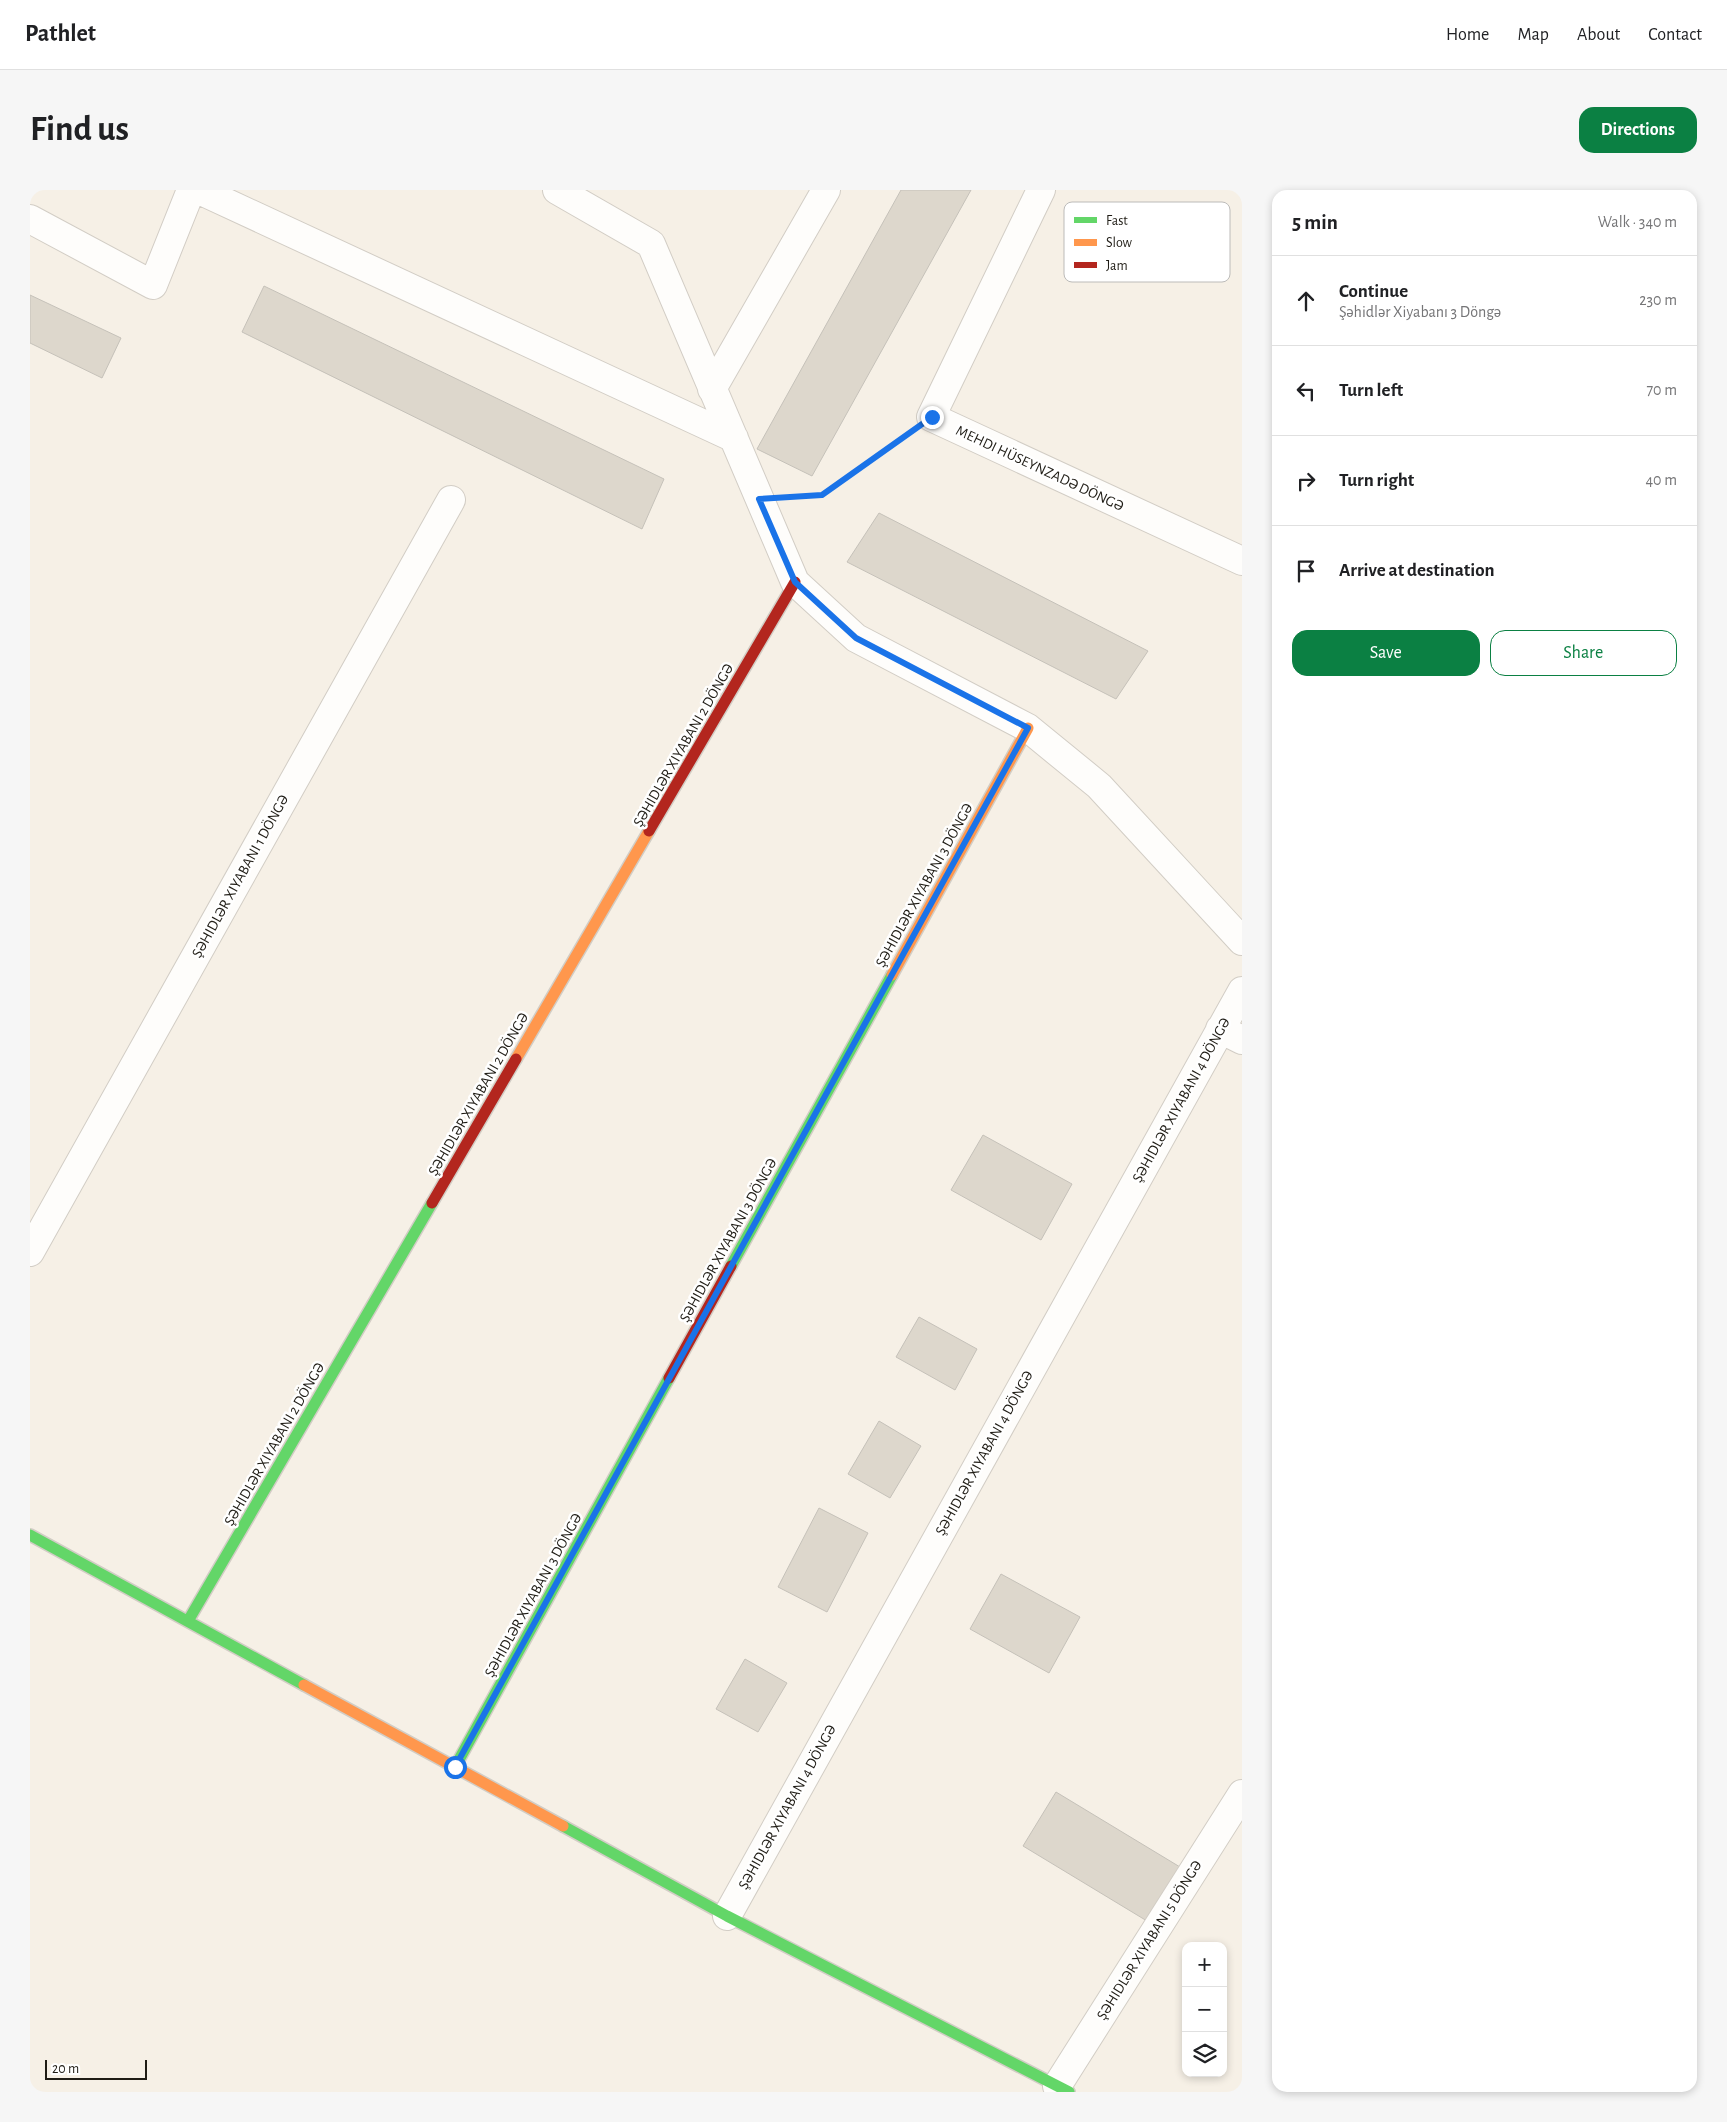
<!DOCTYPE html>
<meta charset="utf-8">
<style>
body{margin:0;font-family:"Alegreya Sans",sans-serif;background:#f6f6f6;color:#202124}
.controls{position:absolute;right:15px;bottom:15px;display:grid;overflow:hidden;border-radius:10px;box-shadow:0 2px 8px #0003}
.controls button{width:45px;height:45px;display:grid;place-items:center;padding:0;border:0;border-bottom:1px solid #e0e0e0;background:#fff;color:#202124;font:25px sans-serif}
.scale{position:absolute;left:15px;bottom:12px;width:102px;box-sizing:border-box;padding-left:5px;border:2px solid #1f1c15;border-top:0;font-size:14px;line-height:18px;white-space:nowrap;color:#1f1c15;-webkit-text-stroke:4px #fff;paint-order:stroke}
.stop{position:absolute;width:15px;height:15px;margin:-11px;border:4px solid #1a73e8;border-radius:50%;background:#fff}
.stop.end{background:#1a73e8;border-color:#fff;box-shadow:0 1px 5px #0008}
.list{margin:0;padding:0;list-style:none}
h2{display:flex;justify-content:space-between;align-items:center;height:65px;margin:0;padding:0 20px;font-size:21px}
h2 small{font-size:16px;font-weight:400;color:#757577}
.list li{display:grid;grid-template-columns:32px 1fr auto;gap:15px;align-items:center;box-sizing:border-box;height:90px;padding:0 20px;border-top:1px solid #e0e0e0}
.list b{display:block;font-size:19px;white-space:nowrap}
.list p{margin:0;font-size:16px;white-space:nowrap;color:#757577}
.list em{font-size:16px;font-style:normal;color:#757577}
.actions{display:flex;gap:10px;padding:15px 20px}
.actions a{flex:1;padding:11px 0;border:1px solid #0b8043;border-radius:15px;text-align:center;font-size:18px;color:#0b8043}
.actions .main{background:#0b8043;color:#fff}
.icon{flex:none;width:28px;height:28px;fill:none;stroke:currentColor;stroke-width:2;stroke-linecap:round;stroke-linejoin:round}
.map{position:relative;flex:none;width:1212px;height:1902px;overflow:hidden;border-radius:15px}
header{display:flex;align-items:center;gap:30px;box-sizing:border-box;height:70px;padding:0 25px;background:#fff;border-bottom:1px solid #e0e0e0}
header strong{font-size:24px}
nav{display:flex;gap:28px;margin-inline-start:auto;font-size:18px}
.intro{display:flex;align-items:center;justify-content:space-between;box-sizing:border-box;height:120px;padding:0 30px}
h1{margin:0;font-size:35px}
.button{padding:12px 22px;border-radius:15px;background:#0b8043;color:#fff;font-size:18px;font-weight:700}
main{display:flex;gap:30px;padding:0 30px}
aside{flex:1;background:#fff;border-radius:15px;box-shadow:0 2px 8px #0003}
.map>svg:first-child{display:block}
</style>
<header>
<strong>Pathlet</strong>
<nav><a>Home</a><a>Map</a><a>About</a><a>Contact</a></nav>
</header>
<div class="intro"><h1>Find us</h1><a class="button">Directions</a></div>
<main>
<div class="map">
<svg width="1212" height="1902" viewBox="0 0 1212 1902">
<rect width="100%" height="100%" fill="#f6f0e6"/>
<path fill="#ddd7cc" stroke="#c5c1b9" d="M871,0H941L782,286L727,259Z
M234,96L634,289L612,339L212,142Z
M0,105L91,148L72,188L0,153Z
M849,323L1118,461L1086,509L817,372Z
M953,945L1042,994L1011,1050L921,1000Z
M889,1127L947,1159L925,1200L866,1167Z
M849,1231L891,1256L860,1308L818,1284Z
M789,1318L838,1343L797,1422L748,1397Z
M971,1384L1050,1427L1019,1483L940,1439Z
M715,1469L757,1493L728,1542L686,1519Z
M1026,1602L1150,1677L1117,1731L993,1656Z"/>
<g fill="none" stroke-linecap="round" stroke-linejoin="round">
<g stroke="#d2cdc5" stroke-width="30">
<path id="street" d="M169,0L704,248
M527,0L621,54L765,392L826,448L998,538L1069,596L1212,751
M1011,0L901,227L1212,371
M0,29L123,95L161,0
M682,199L796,0
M1190,839L1212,850
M0,1062L421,310
M697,1726L1212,801
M1027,1896L1212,1604"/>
</g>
<g stroke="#d2cdc5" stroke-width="14">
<path id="fast" d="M701,1076L862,785
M0,1345L274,1495
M158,1431L402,1013
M425,1577L639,1188
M533,1636L697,1726L1039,1902"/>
</g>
<g stroke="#d2cdc5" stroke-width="14">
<path id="slow" d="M862,785L998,538
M486,869L619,641
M274,1495L533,1636"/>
</g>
<g stroke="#d2cdc5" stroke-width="14">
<path id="jam" d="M619,641L765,392
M402,1013L486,869
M639,1188L701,1076"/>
</g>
<path stroke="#d5d3d1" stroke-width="3" stroke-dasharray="2.5 4" stroke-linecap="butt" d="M762,307L792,305L877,244"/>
<use href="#street" stroke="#fefdfb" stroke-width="28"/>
<use href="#fast" stroke="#63d668" stroke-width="11"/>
<use href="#slow" stroke="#ff974d" stroke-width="11"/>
<use href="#jam" stroke="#b3261e" stroke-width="11"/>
</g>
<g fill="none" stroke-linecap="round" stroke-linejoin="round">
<path stroke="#1a73e8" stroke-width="6" d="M425,1577L998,538L826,448L765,392L729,309L792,305L902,227"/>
</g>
<g text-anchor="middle" stroke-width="5" stroke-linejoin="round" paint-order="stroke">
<g font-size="15" fill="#1f1c15" stroke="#fff">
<text transform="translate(1010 278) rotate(25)" y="5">MEHDI HÜSEYNZADƏ DÖNGƏ</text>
<text transform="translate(653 555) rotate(-60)" y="5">ŞƏHIDLƏR XIYABANI 2 DÖNGƏ</text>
<text transform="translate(210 686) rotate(-61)" y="5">ŞƏHIDLƏR XIYABANI 1 DÖNGƏ</text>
<text transform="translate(894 695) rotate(-61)" y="5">ŞƏHIDLƏR XIYABANI 3 DÖNGƏ</text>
<text transform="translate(448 904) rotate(-60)" y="5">ŞƏHIDLƏR XIYABANI 2 DÖNGƏ</text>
<text transform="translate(1151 910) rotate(-61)" y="5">ŞƏHIDLƏR XIYABANI 4 DÖNGƏ</text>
<text transform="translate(698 1050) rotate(-61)" y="5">ŞƏHIDLƏR XIYABANI 3 DÖNGƏ</text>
<text transform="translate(244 1254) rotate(-60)" y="5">ŞƏHIDLƏR XIYABANI 2 DÖNGƏ</text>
<text transform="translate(954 1263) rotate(-61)" y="5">ŞƏHIDLƏR XIYABANI 4 DÖNGƏ</text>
<text transform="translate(503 1405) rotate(-61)" y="5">ŞƏHIDLƏR XIYABANI 3 DÖNGƏ</text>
<text transform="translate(757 1617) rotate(-61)" y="5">ŞƏHIDLƏR XIYABANI 4 DÖNGƏ</text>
<text transform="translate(1119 1750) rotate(-58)" y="5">ŞƏHIDLƏR XIYABANI 5 DÖNGƏ</text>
</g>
</g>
<rect x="1034" y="12" width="166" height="80" rx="8" fill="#fff" stroke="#bcbbb9" stroke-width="1"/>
<rect x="1044" y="27" width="23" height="6" fill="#63d668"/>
<rect x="1044" y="49" width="23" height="7" fill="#ff974d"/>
<rect x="1044" y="72" width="23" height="6" fill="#b3261e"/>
<g font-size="14" fill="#1f1c15">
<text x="1076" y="35">Fast</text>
<text x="1076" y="57">Slow</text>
<text x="1076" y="80">Jam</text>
</g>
</svg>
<div class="controls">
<button>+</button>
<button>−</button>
<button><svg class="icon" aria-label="layers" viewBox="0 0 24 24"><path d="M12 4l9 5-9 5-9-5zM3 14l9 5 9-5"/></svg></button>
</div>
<div class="scale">20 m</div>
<div class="stop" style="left:425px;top:1577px"></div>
<div class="stop end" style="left:902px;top:227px"></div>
</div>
<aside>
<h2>5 min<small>Walk · 340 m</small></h2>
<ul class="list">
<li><svg class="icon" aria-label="ahead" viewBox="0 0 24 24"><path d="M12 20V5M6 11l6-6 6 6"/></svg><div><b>Continue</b><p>Şəhidlər Xiyabanı 3 Döngə</p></div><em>230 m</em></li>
<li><svg class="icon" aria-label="left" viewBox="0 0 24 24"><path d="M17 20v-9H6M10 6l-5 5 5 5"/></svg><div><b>Turn left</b></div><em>70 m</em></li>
<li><svg class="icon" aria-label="right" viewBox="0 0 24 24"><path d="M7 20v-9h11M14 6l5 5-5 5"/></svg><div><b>Turn right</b></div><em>40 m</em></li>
<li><svg class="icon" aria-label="arrive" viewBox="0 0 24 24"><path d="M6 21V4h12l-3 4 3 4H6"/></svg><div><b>Arrive at destination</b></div></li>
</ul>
<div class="actions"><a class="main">Save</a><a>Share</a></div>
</aside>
</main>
